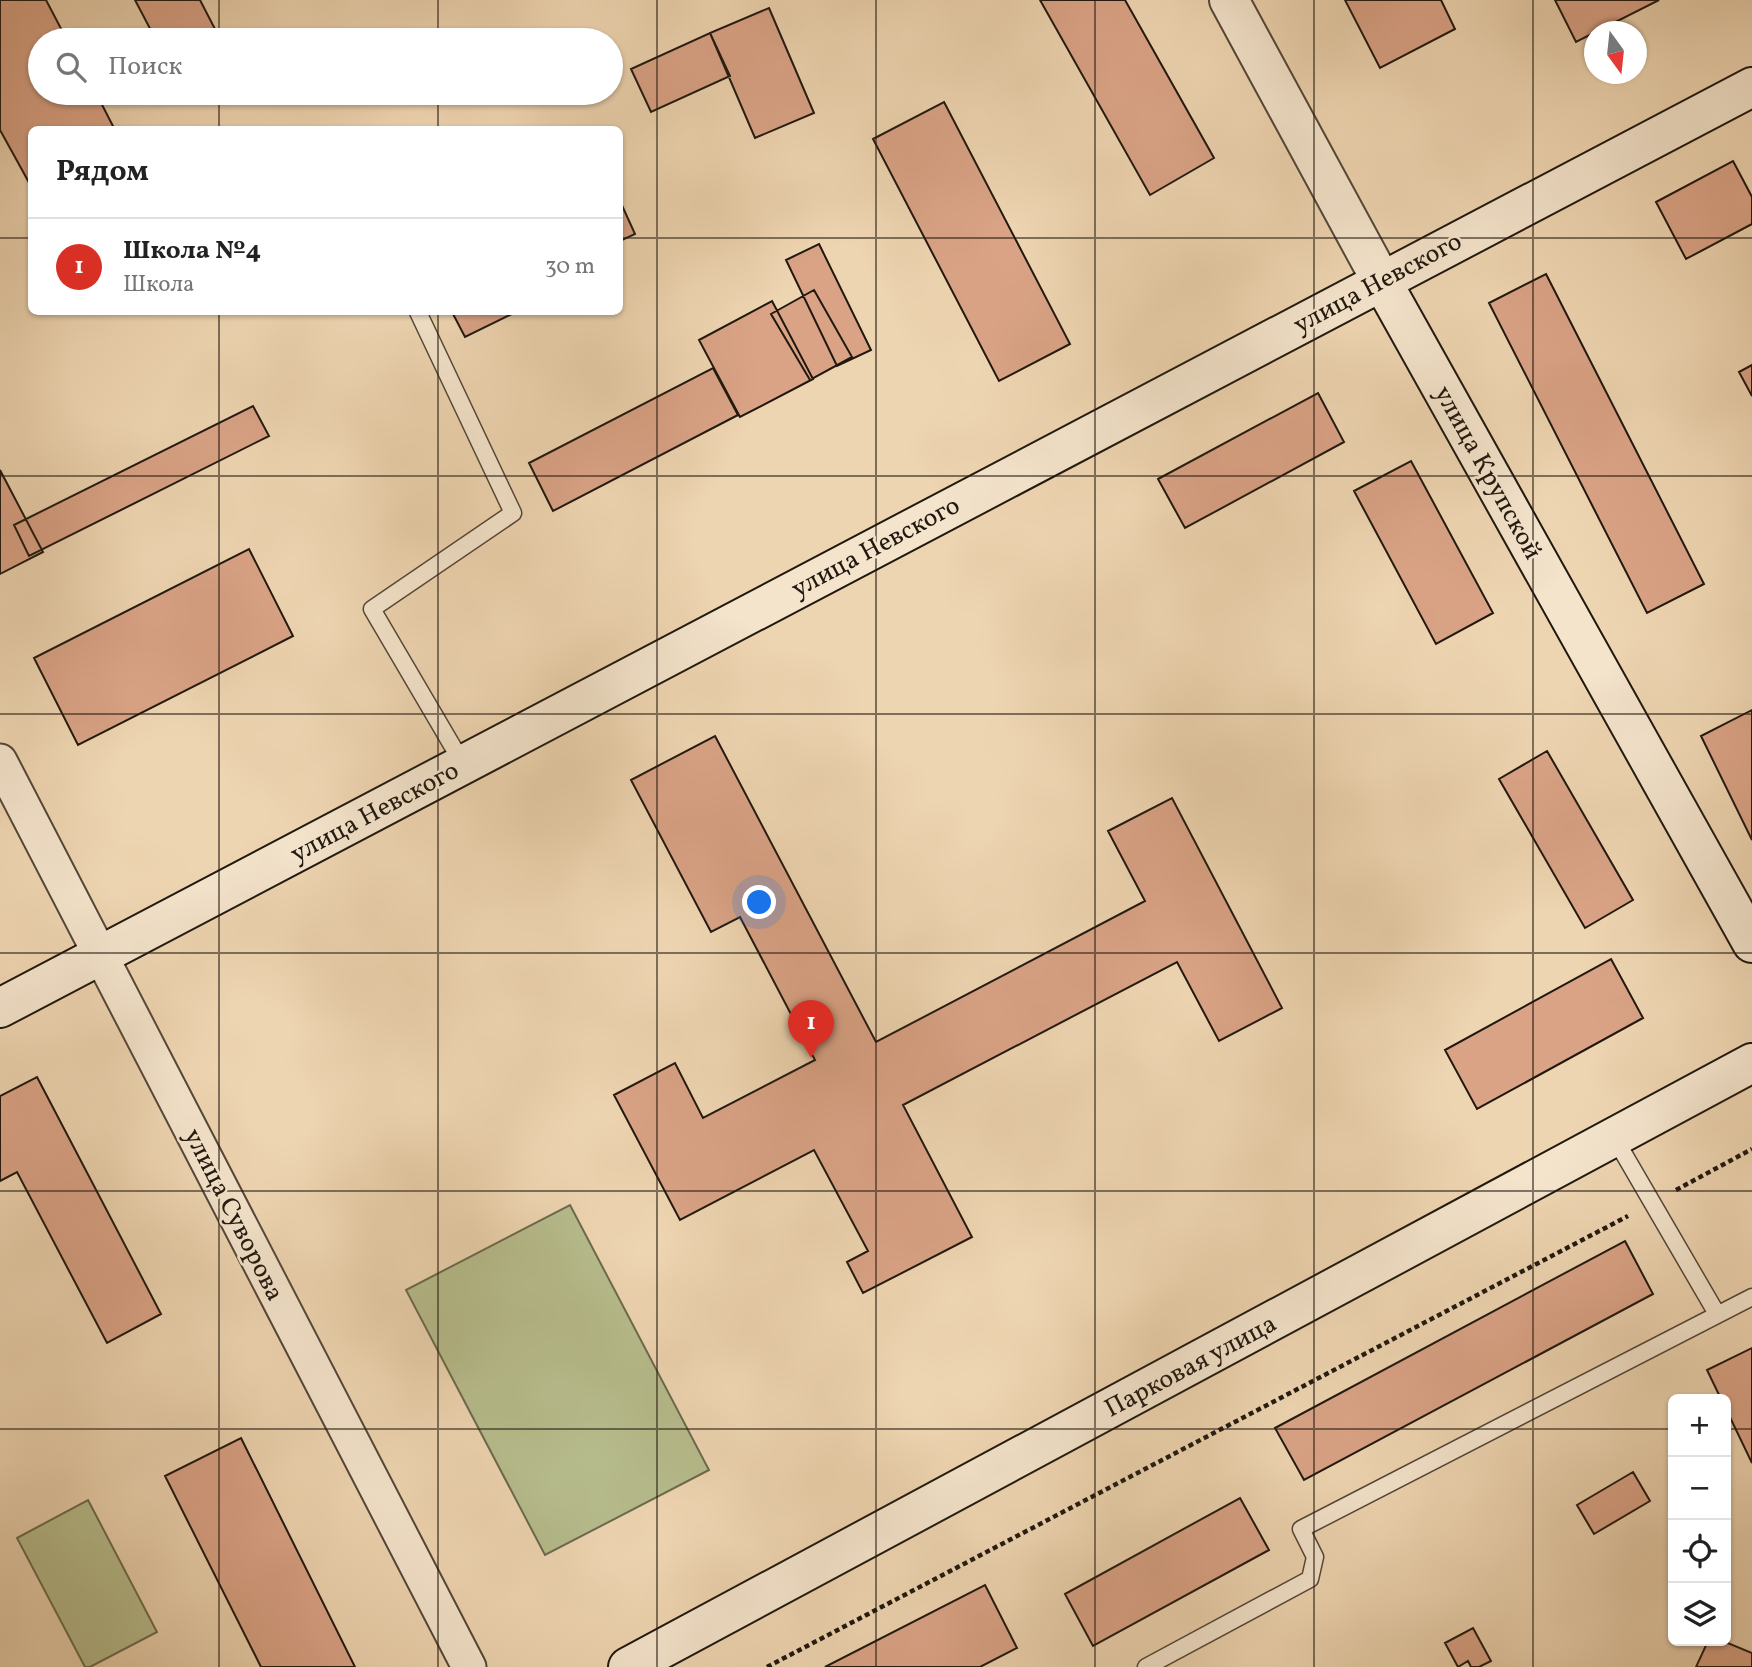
<!DOCTYPE html>
<html lang="ru">
<meta charset="utf-8">
<style>
body{margin:0;font-family:Vollkorn,serif;background:#f2f2f2;color:#222}
.controls{position:absolute;right:21px;bottom:21px;display:grid;overflow:hidden;border-radius:10px;box-shadow:0 2px 5px #0004}
.controls button{width:63px;height:63px;display:grid;place-items:center;padding:0;border:0;border-bottom:2px solid #e0e0e0;background:#fff;color:#222;font:35px sans-serif}
.compass{position:absolute;left:1584px;top:21px;width:63px;height:63px;border-radius:50%;background:#fff;box-shadow:0 2px 5px #0004;rotate:165deg}
.you{position:absolute;left:760px;top:903px;width:24px;height:24px;margin:-18px;border:5px solid #fff;border-radius:50%;background:#1a73e8;box-shadow:0 0 0 10px #1a73e833}
.badge{display:grid;place-items:center;width:46px;height:46px;border-radius:50%;background:#d93025;color:#fff;font-size:23px;font-weight:700}
.pin{position:absolute;translate:-50% -58px;filter:drop-shadow(0 2px 4px #0008)}
.pin::after{content:'';position:absolute;top:37px;width:24px;height:21px;background:inherit;clip-path:polygon(0 0,100% 0,50% 100%)}
.list{margin:0;padding:0;list-style:none}
h2{display:flex;justify-content:space-between;align-items:center;height:91px;margin:0;padding:0 28px;font-size:30px}
h2 small{font-size:23px;font-weight:400;color:#767676}
.list li{display:grid;grid-template-columns:46px 1fr auto;gap:21px;align-items:center;box-sizing:border-box;height:98px;padding:0 28px;border-top:2px solid #e0e0e0}
.list b{display:block;font-size:26px;white-space:nowrap}
.list p{margin:0;font-size:23px;white-space:nowrap;color:#767676}
.list em{font-size:23px;font-style:normal;color:#767676}
.icon{flex:none;width:38px;height:38px;fill:none;stroke:currentColor;stroke-width:2;stroke-linecap:round;stroke-linejoin:round}
.map{position:relative;flex:none;width:1752px;height:1667px;overflow:hidden}
.search{position:absolute;background:#fff;box-shadow:0 2px 5px #0004;left:28px;top:28px;width:595px;height:77px;display:flex;align-items:center;gap:18px;box-sizing:border-box;padding:0 24px;border-radius:38px;color:#767676;font-size:26px}
.panel{position:absolute;background:#fff;box-shadow:0 2px 5px #0004;left:28px;top:126px;width:595px;height:189px;border-radius:10px}
.map>svg:first-child{display:block}
</style>
<div class="map">
<svg width="1752" height="1667" viewBox="0 0 1752 1667">
<rect width="100%" height="100%" fill="#eed5b1"/>
<filter id="stains"><feTurbulence type="fractalNoise" baseFrequency=".00286" numOctaves="4"/><feColorMatrix values="0 0 0 0 .2 0 0 0 0 .09 0 0 0 0 .02 0 0 0 .5 -.17"/></filter>
<radialGradient id="worn" r=".72"><stop offset=".6" stop-color="#630" stop-opacity="0"/><stop offset="1" stop-color="#630" stop-opacity=".3"/></radialGradient>
<path fill="#b7bd8d" stroke="#6c6a4e" stroke-width="2" d="M570,1205L709,1470L545,1555L406,1290Z
M88,1500L157,1632L90,1667H85L17,1538Z"/>
<path fill="#daa386" stroke="#20180f" stroke-width="2" d="M0,0H46L67,40H40V93H96L115,130H32V188L0,130Z
M135,0H200L215,29L192,40H156Z
M1040,0H1125L1214,158L1150,195Z
M1345,0H1441L1455,29L1380,68Z
M1555,0H1659L1576,42Z
M769,8L814,113L755,138L710,33Z
M710,33L730,76L651,112L631,69Z
M944,102L1070,344L999,381L873,139Z
M1733,161L1752,197V224L1686,259L1656,202Z
M620,201L635,234L620,241Z
M819,244L871,350L837,366L786,260Z
M1546,274L1704,584L1647,613L1489,303Z
M814,290L852,357L810,380L771,314Z
M772,301L813,379L740,417L699,340Z
M452,312H516L465,337Z
M1752,365V396L1739,372Z
M713,368L738,415L553,511L529,463Z
M1318,393L1344,442L1185,528L1158,479Z
M253,406L269,436L29,556L14,525Z
M1411,461L1493,613L1436,644L1354,491Z
M0,470L43,552L0,574Z
M249,549L293,636L78,745L34,658Z
M1752,710V840L1701,736Z
M715,736L876,1042L1145,901L1108,831L1172,798L1282,1008L1219,1041L1177,962L903,1105L972,1237L863,1293L847,1262L868,1251L814,1150L680,1220L614,1095L675,1063L703,1118L815,1060L740,917L711,932L631,780Z
M1547,751L1633,900L1585,928L1499,779Z
M1611,959L1643,1018L1477,1109L1445,1050Z
M37,1077L161,1314L107,1343L17,1172L0,1181V1096Z
M1625,1241L1653,1294L1304,1480L1275,1428Z
M1752,1348V1463L1726,1409V1399H1721L1707,1370Z
M241,1438L355,1667H261L165,1476Z
M1633,1472L1650,1501L1594,1534L1577,1505Z
M1240,1498L1269,1550L1093,1646L1065,1594Z
M985,1585L1017,1648L980,1667H825Z
M1473,1628L1491,1661L1479,1667H1471L1468,1661L1458,1667L1445,1643Z
M1708,1641H1723L1752,1653V1667H1696Z"/>
<g fill="none" stroke-linecap="round" stroke-linejoin="round">
<g stroke="#544738" stroke-width="19">
<path id="service" d="M418,312L513,513L372,609L463,764
M1614,1137L1717,1314
M1146,1667L1310,1579L1315,1557L1301,1529L1752,1297"/>
</g>
<g stroke="#544738" stroke-width="37">
<path id="minor" d="M0,761L469,1667"/>
</g>
<g stroke="#544738" stroke-width="42">
<path id="tertiary" d="M1229,0L1381,280"/>
</g>
<g stroke="#20180f" stroke-width="42">
<path id="secondary" d="M1381,280L1752,943
M0,1008L1752,87
M628,1667L1752,1063"/>
</g>
<path stroke="#20180f" stroke-width="4.5" stroke-dasharray="5 3.5" stroke-linecap="butt" d="M1676,1190L1752,1149
M767,1667L1628,1216"/>
<use href="#service" stroke="#f4e4cc" stroke-width="16"/>
<use href="#minor" stroke="#f4e4cc" stroke-width="33"/>
<use href="#tertiary" stroke="#f4e4cc" stroke-width="38"/>
<use href="#secondary" stroke="#f4e4cc" stroke-width="38"/>
</g>
<path fill="none" stroke="#20180f" stroke-width="2" stroke-opacity="0.55" d="M219,0V40M438,0V40M657,0V1667M876,0V1667M1095,0V1667M1314,0V1667M1533,0V1667M219,93V130M438,93V130M0,238H32M620,238H1752M219,312V1667M438,312V1667M0,476H1752M0,714H1752M0,953H1752M0,1191H1752M0,1429H1673M1726,1429H1752"/>
<g text-anchor="middle" stroke-width="5" stroke-linejoin="round" paint-order="stroke">
<g font-size="26" fill="#20180f" stroke="#f4e4cc">
<text transform="translate(1377 282) rotate(-28)" y="9">улица Невского</text>
<text transform="translate(1489 472) rotate(61)" y="9">улица Крупской</text>
<text transform="translate(875 546) rotate(-28)" y="9">улица Невского</text>
<text transform="translate(374 811) rotate(-28)" y="9">улица Невского</text>
<text transform="translate(235 1214) rotate(63)" y="9">улица Суворова</text>
<text transform="translate(1190 1365) rotate(-28)" y="9">Парковая улица</text>
</g>
</g>
<rect width="100%" height="100%" filter="url(#stains)"/>
<rect width="100%" height="100%" fill="url(#worn)"/>
</svg>
<div class="controls">
<button>+</button>
<button>−</button>
<button><svg class="icon" aria-label="locate" viewBox="0 0 24 24"><circle cx="12" cy="12" r="6"/><path d="M12 2v4M12 18v4M2 12h4M18 12h4"/></svg></button>
<button><svg class="icon" aria-label="layers" viewBox="0 0 24 24"><path d="M12 4l9 5-9 5-9-5zM3 14l9 5 9-5"/></svg></button>
</div>
<svg class="compass" viewBox="-18 -18 36 36"><path d="M0-13l5 13h-10z" fill="#e53935"/><path d="M0 13l5-13h-10z" fill="#767676"/></svg>
<div class="you"></div>
<div class="pin badge" style="left:811px;top:1058px">1</div>
<div class="search"><svg class="icon" aria-label="search" viewBox="0 0 24 24"><circle cx="10" cy="10" r="6"/><path d="M15 15l6 6"/></svg>Поиск</div>
<section class="panel">
<h2>Рядом<small></small></h2>
<ul class="list">
<li><span class="badge">1</span><div><b>Школа №4</b><p>Школа</p></div><em>30 m</em></li>
</ul>
</section>
</div>
